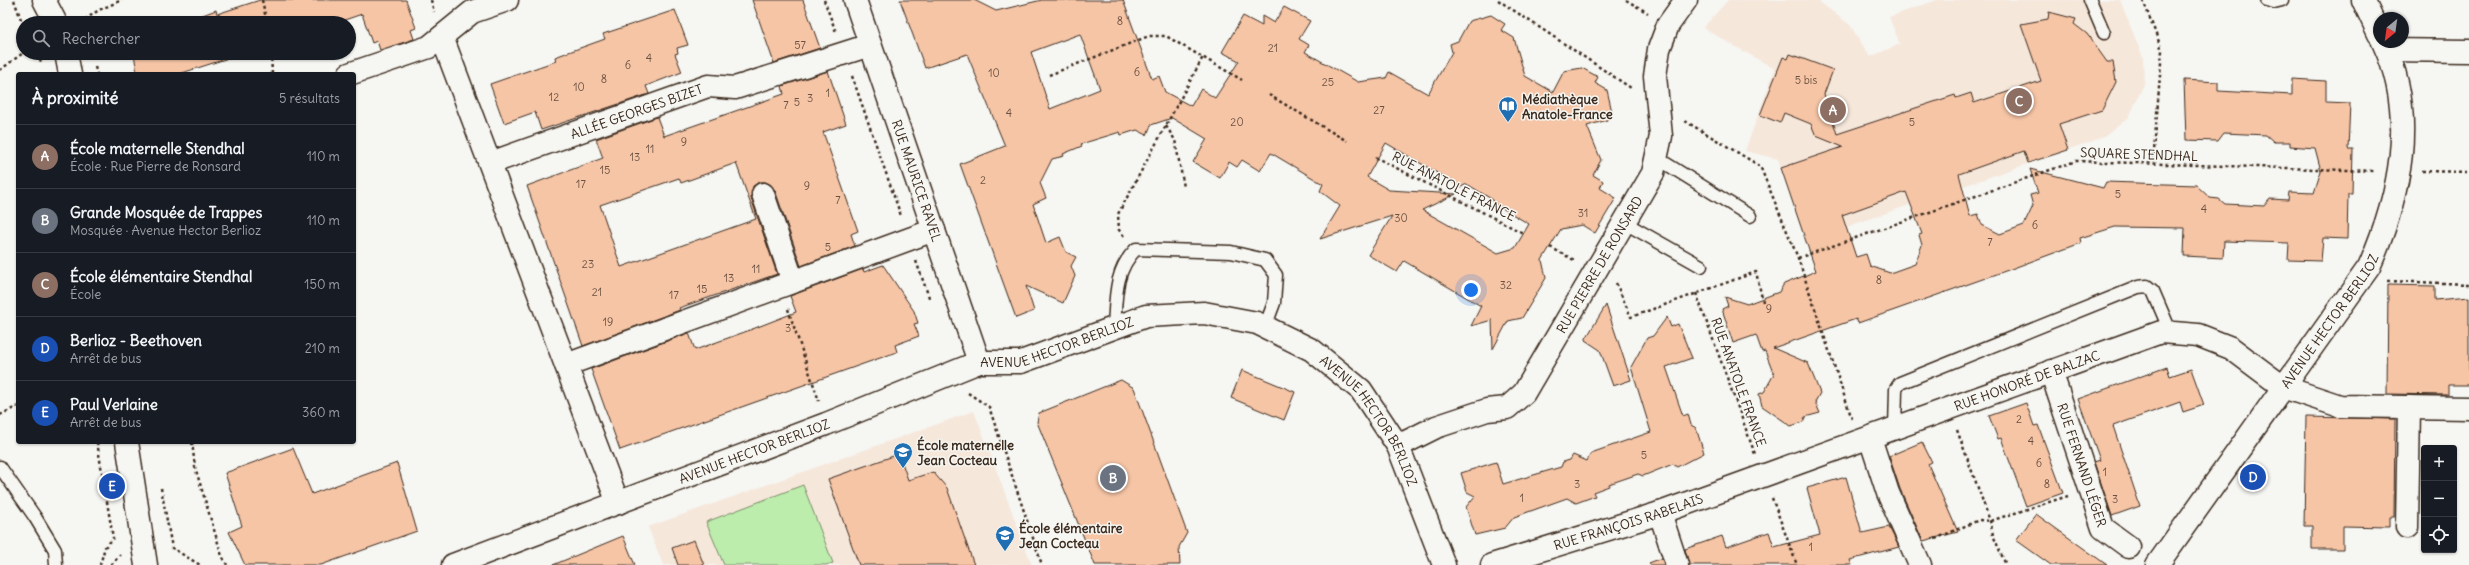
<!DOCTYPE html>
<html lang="fr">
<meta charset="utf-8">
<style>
body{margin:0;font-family:Delius,sans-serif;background:#20242c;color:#f1f3f6}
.controls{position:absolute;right:12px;bottom:12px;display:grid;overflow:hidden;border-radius:4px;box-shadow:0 1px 3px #0004}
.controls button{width:36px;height:36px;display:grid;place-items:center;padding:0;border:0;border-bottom:1px solid #363941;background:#171b24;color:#f1f3f6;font:20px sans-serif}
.compass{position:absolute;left:2373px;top:12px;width:36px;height:36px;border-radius:50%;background:#171b24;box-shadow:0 1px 3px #0004;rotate:209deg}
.you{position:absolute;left:1471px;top:290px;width:14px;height:14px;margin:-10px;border:3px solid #fff;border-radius:50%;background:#1a73e8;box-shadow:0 0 0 6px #1a73e833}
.badge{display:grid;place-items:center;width:26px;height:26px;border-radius:50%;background:#1f6fb2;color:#fff;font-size:13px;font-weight:700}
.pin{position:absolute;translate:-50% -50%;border:2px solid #fff;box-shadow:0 1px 4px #0006}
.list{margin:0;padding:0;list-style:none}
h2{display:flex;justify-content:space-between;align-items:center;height:52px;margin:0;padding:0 16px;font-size:17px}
h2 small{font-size:13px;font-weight:400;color:#9ea1a6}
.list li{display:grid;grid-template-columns:26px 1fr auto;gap:12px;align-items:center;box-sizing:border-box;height:64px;padding:0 16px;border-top:1px solid #363941}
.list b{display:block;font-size:15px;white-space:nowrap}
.list p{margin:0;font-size:13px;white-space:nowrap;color:#9ea1a6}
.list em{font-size:13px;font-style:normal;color:#9ea1a6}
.icon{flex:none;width:22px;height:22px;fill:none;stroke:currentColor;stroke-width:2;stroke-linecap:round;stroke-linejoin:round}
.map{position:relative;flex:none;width:2469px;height:565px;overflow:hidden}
.search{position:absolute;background:#171b24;box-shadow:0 1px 3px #0004;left:16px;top:16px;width:340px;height:44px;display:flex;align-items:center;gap:10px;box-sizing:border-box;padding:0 14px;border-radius:22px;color:#9ea1a6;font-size:15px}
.panel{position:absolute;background:#171b24;box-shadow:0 1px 3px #0004;left:16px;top:72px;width:340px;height:372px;border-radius:4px}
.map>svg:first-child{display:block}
</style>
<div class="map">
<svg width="2469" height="565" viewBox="0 0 2469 565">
<rect width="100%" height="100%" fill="#f6f6f2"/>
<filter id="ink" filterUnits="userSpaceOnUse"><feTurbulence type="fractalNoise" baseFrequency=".025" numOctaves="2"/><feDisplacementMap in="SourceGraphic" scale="8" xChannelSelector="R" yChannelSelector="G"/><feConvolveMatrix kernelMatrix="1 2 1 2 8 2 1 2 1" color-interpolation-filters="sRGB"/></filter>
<g filter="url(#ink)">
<path fill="#f6e7db" d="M1728,0H1817L1850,25L1870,57L1900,44L1889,17L1937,0H2120L2143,58L2144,84L2129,117L2104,137L1806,241L1778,159L1745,151L1775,69L1703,28Z
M974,411L1032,565H663L648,527Z"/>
<path fill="#bcedad" stroke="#7c8c66" d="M803,485L833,563L826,565H724L706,522Z"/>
<path fill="#f6c5a6" stroke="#3b2a1e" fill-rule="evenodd" d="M260,0H406L416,28L411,30L414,39L380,50L377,41L372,43L362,14L336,23H181L216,10L217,14Z
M752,0H803L820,48L774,63Z
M900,0H974L996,11L1042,0H1123L1152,79L1159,76L1165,92L1191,106L1201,89L1215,98L1239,61L1222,52L1243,16L1262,26V16L1274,23L1284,7L1310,21L1299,39L1309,45L1305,52L1358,82L1386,78L1389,72L1428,94L1452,52L1450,44L1458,41L1469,21L1491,15L1505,24L1501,30L1514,38L1525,76L1553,92L1564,71L1582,68L1598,77L1595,83L1607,90L1612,112L1607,120L1587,126L1601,160L1593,175L1603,181L1600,188L1616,198L1595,233L1582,225L1561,229L1542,260L1546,278L1522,318L1508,321L1493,349L1492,320L1471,326L1481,306L1404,261L1397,272L1368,255L1392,216L1320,239L1340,206L1320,191L1323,184L1271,153L1260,171L1242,160L1237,167L1229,162L1220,178L1193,162L1207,139L1172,118L1151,125L1147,135L1137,130L1121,135L1120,132L1081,144L1082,146L1063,154L1064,156L1052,159L1040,183L1046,198L1033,204L1046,243L1060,237L1066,252L1076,257L1071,266L1075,276L1063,303L1026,286L1034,311L1016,318L960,164L1005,146L967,54L925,68ZM1080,34L1100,89L1050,109L1031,52ZM1386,143L1461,187L1467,184L1493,200L1495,204L1529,224L1515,248L1498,253L1422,210L1456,194L1389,190L1367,177Z
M675,10L688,45L677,48L678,53L675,54L682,72L646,86L649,94L541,130L535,112L504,123L490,84L556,61L555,57L605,39L603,34Z
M2049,12L2076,19L2074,24L2087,34L2107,62H2113L2116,82L2102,110L2059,124L2068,150L2028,163L2024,151L1959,174L1970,216L1978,214L1982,225L2000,234L2024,225L2033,206L2030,195L2038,193L2030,169L2103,188L2106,182L2196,185L2210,198L2219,199L2225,204L2264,206L2270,199L2288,200L2289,192L2314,193L2321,171L2315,148L2290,146V142H2274L2266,135L2224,133L2218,141L2186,140L2184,80L2218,82V91L2292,95V79L2326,81V102L2350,103L2348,149H2353L2352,194H2348L2347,239L2323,238L2321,261L2288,260L2289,243L2224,241L2223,258L2184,256L2185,228L2115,227L2080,238L2081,243L2011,269L1858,323L1856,319L1773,348L1808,363L1820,393L1815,402L1820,413L1805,417L1803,422L1791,426L1762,406L1759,394L1764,392L1774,374L1765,351L1762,352L1756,335L1733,343L1722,309L1728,306L1725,297L1747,304L1779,292L1784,284L1816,271L1781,168L1843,147L1816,136L1811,124L1784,113L1780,123L1760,115L1783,57L1788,59L1790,54L1833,70L1824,94L1837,134L1955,95L1956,98L1971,93L1974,103L2041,81L2021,24L2048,19ZM1906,192L1922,234L1919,235L1922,245L1915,264L1890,273L1870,266L1866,254L1856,257L1842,215Z
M134,53H244L179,74H137Z
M828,71L846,124L823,132L858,231L851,234L855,246L801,266L775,190L766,182H759L753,186L751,198L777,274L679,308L680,310L583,346L527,186L603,158L596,139L657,117L664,136L784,94L782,86ZM736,163L756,219L621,267L600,205L679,178L681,183Z
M883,265L914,311L918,323L914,324L919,336L895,345L897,352L620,450L591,369L689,333L695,350L750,330L796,312L790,296L863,269L864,272Z
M2388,285L2435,286V300L2469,297V385H2448V395L2387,394Z
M1606,305L1631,380L1613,386L1600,350L1585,340Z
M1667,317L1671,327L1678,324L1692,358L1666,367L1683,416L1688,414L1691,425L1696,428L1704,453L1677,467L1673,464L1643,476L1638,474L1609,484V486L1593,492L1595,496L1576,503L1567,498L1514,517L1505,528L1475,535L1466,507L1475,496L1467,492L1461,473L1496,462L1503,484L1561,467L1563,462L1570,460L1573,455L1587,461L1591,453L1651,432L1631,367L1647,338L1653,336Z
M2167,367L2170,376L2191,369L2204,405L2183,412L2180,402L2113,426L2140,506L2112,516L2094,462L2100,460L2078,399Z
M1242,370L1295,392L1284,420L1231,398Z
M1121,380L1134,388L1187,533L1179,547L1180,565H1095L1037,422L1039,413Z
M2026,403L2034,426L2038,425L2063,493L2026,506L2001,438L1998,439L1989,416Z
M2306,417L2395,419L2394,517H2389V527L2343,526V549H2312V526H2304Z
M1922,442L1932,462L1928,464L1958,532L1923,541L1900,489L1889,456Z
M293,448L312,494L397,463L417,531L321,565H245L229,532L242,526L225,473Z
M899,454L908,480L933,472L947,488L974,565H859L828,479Z
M1846,477L1862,533L1889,527L1899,547L1850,560L1852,565H1689L1685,549L1722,536L1726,547L1769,532L1774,547L1820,535L1807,488Z
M2036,514L2058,530L2107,565H2051L2016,540Z
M623,536L635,565H553Z
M694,540L704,565H678L672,548Z
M1662,558L1664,565H1650L1649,563Z"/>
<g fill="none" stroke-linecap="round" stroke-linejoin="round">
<g stroke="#3b2a1e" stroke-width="15">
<path id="lane" d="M2090,0L2104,33
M2267,0L2274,2L2282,0
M1657,158L1750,216
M1625,223L1701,266
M1114,328C1116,298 1114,271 1136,249L1231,252L1265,260L1276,275L1274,303L1265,327
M1895,429L1896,389L1900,383L2138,287L2147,286L2153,291L2171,333
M0,467L35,517L55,550L56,565"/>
</g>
<g stroke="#3b2a1e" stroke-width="25">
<g id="street">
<path d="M44,0L56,23"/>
<path id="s1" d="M855,0L979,362"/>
<path d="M2363,0L2379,34"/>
<path d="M442,37L618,503"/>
<path d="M2387,50L2469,51"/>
<path d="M66,53L70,74"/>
<path d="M349,74L429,47L472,12L507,0"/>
<path id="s2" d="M496,161L708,86L735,88L870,45"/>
<path d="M763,194L793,282"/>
<path d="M566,365L934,230"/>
<path id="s3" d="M2051,371L2103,528L2129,547"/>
<path d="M1870,438L1888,493L1920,565"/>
<path d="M127,442L146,565"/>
<path id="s4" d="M1398,446L1436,427L1487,410L1507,408L1524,393L1653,173L1661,136L1655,76L1659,49L1668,25L1686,0"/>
<path d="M1660,513L1677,565"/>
<path d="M2407,527L2409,407"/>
<path id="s5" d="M453,565L826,424L979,362H1021L1146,316L1204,313L1257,323L1312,350L1361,390L1398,446L1444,565"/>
<path id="s6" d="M1492,565L1660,513L2161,332L2198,335L2231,348L2283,387L2340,406L2469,408"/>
<path id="s7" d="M2157,565L2369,267C2400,196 2418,116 2383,42"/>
</g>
</g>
<path stroke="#3b2a1e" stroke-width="2.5" stroke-dasharray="3 3" stroke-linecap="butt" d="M14,0L23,25
M262,0L267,23
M431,0L434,12
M824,0L836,32
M1498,0L1631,88
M1626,0L1648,13
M2143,0L2162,50L2153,164
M80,23L99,10L122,0
M38,53L41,62
M271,53L272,74
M95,67L97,74
M0,70L23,53
M1049,75L1149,36H1166L1242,80
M852,76L901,216
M1269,95L1347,141
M1685,121L1760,166L1798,258L1852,419
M1166,126L1175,140L1184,187
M1375,157L1523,233
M2422,171L2469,172
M1124,236L1119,230L1118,214L1203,57
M1550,247L1574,260
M1798,258L2076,161L2375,171
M916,261L930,300
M2388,281L2469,284
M1616,283L1631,317L1756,272L1763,302
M1696,293L1755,454
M788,309L819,401
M968,393L989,407L1042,565
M0,415L18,406
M1957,430L1990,521L1993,535L2006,565
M97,442L113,538
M192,442L195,467L222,556L227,565
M161,488L172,548L200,565
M1772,498L1797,565
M1935,539L1979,520L1990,521L2068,496
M100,565L105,547L114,538
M111,565L120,555"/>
<use href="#lane" stroke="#f6f6f2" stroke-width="12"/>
<use href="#street" stroke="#f6f6f2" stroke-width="22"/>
</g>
</g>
<defs>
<g id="library-pin" transform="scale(1)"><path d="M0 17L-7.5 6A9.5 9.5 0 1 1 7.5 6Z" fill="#1f6fb2" stroke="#f6f6f2"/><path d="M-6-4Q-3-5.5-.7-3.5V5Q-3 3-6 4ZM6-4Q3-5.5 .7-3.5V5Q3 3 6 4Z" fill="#fff"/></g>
<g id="school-pin" transform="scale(1)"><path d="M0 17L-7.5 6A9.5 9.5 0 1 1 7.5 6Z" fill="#1f6fb2" stroke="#f6f6f2"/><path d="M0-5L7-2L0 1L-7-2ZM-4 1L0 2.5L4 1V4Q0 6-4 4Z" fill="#fff"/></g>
</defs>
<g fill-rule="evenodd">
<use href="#library-pin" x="1508" y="106"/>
<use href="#school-pin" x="903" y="452"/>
<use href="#school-pin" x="1005" y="535"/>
</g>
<g text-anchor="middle" stroke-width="3" stroke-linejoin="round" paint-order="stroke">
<g font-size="11" fill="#6a5140">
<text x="1120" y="25">8</text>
<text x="800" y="49">57</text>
<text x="1273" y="52">21</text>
<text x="649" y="62">4</text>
<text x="628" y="69">6</text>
<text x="1137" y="76">6</text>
<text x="994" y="77">10</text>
<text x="604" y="83">8</text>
<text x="1806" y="84">5 bis</text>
<text x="1328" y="86">25</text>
<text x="579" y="91">10</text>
<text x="828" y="97">1</text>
<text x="554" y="101">12</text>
<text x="810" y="102">3</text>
<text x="797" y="106">5</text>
<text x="786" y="109">7</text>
<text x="1379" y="114">27</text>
<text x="1009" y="117">4</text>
<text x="1237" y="126">20</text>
<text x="1912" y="126">5</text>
<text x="684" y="146">9</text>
<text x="650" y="153">11</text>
<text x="635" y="161">13</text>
<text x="605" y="174">15</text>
<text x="983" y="184">2</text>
<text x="581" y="188">17</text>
<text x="807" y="190">9</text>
<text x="2118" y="198">5</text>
<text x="838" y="204">7</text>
<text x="2204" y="213">4</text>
<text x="1583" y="217">31</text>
<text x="1401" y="222">30</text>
<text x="2035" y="229">6</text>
<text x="1990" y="246">7</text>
<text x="828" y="251">5</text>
<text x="588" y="268">23</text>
<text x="756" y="273">11</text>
<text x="729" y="282">13</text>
<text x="1879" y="284">8</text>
<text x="1506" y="289">32</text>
<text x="702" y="293">15</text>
<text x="597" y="296">21</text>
<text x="674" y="299">17</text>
<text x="1769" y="313">9</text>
<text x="608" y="326">19</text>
<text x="788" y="332">3</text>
<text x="2019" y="423">2</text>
<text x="2031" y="445">4</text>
<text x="1644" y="459">5</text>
<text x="2039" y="467">6</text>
<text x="2105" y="476">1</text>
<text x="1577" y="488">3</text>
<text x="2047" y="488">8</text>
<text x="1522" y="502">1</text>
<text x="2115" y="503">3</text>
<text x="1811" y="551">1</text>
</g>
<g font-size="13" font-weight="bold" fill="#3b2a1e" stroke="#f6f6f2" text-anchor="start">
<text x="1522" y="104">Médiathèque<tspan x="1522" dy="15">Anatole-France</tspan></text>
<text x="917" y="450">École maternelle<tspan x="917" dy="15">Jean Cocteau</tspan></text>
<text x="1019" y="533">École élémentaire<tspan x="1019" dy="15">Jean Cocteau</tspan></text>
</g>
<g font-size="13" fill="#3b2a1e" stroke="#f6f6f2">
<text dy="5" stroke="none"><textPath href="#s2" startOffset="149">ALLÉE GEORGES BIZET</textPath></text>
<text transform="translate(2139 154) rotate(2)" y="5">SQUARE STENDHAL</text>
<text dy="5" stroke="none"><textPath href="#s1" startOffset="191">RUE MAURICE RAVEL</textPath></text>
<text transform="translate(1454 186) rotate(27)" y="5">RUE ANATOLE FRANCE</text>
<text dy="5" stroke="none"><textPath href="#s4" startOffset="288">RUE PIERRE DE RONSARD</textPath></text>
<text dy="5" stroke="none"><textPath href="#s7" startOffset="299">AVENUE HECTOR BERLIOZ</textPath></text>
<text dy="5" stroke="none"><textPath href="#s5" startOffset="645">AVENUE HECTOR BERLIOZ</textPath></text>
<text dy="5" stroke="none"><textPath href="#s6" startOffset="566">RUE HONORÉ DE BALZAC</textPath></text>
<text transform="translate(1739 382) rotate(70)" y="5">RUE ANATOLE FRANCE</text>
<text dy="5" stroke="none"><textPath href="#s5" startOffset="1005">AVENUE HECTOR BERLIOZ</textPath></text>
<text dy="5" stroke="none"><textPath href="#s5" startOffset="322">AVENUE HECTOR BERLIOZ</textPath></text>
<text dy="5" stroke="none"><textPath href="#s3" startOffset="99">RUE FERNAND LÉGER</textPath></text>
<text dy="5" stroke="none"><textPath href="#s6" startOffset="143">RUE FRANÇOIS RABELAIS</textPath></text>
</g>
</g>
</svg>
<div class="controls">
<button>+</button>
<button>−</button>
<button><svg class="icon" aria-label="locate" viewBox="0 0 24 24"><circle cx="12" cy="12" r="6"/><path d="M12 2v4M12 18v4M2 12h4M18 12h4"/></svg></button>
</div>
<svg class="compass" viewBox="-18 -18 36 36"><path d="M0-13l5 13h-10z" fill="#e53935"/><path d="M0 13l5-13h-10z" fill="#9ea1a6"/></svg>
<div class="you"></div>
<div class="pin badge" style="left:1833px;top:110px;background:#8d6e63">A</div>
<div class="pin badge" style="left:1113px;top:478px;background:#6b7280">B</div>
<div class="pin badge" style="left:2019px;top:101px;background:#8d6e63">C</div>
<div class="pin badge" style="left:2253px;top:477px;background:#1a4fb4">D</div>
<div class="pin badge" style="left:112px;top:486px;background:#1a4fb4">E</div>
<div class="search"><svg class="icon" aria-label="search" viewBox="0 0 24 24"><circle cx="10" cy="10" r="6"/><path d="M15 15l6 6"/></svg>Rechercher</div>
<section class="panel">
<h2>À proximité<small>5 résultats</small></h2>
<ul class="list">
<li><span class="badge" style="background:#8d6e63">A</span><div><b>École maternelle Stendhal</b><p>École · Rue Pierre de Ronsard</p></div><em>110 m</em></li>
<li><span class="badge" style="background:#6b7280">B</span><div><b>Grande Mosquée de Trappes</b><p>Mosquée · Avenue Hector Berlioz</p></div><em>110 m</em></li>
<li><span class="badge" style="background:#8d6e63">C</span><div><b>École élémentaire Stendhal</b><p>École</p></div><em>150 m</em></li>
<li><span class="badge" style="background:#1a4fb4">D</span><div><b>Berlioz - Beethoven</b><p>Arrêt de bus</p></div><em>210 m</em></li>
<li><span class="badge" style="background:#1a4fb4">E</span><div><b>Paul Verlaine</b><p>Arrêt de bus</p></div><em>360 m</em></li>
</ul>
</section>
</div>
